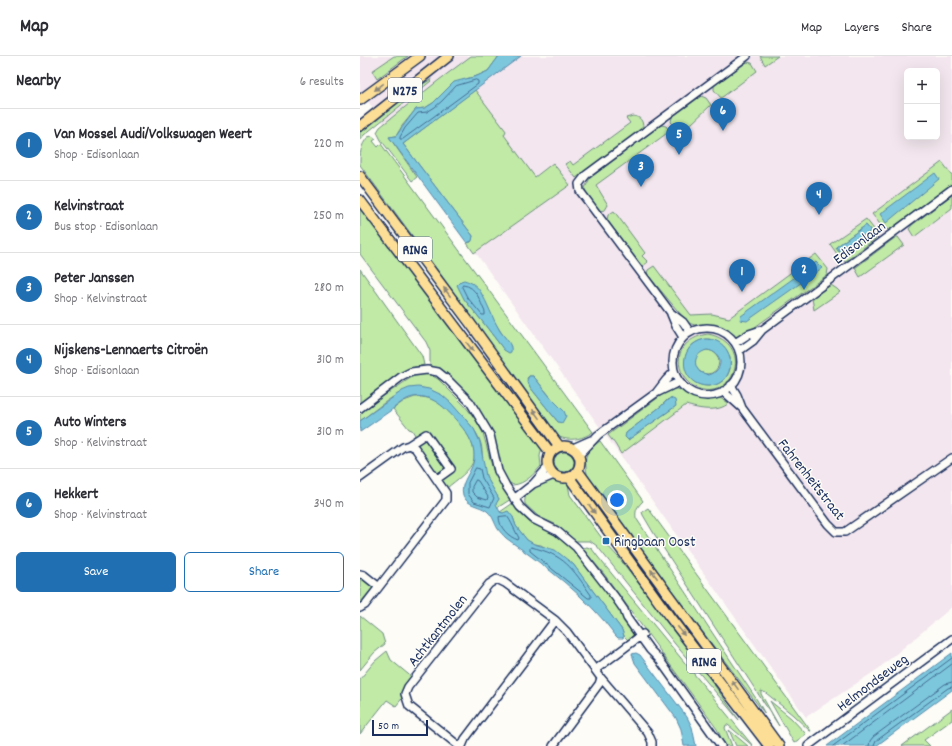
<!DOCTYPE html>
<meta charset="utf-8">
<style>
body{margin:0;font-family:Dekko,sans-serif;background:#f2f2f3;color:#2b2b33}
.controls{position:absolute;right:12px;top:12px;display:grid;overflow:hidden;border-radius:6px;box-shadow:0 4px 16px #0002}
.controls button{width:36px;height:36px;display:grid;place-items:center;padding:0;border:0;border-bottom:1px solid #e1e1e2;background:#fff;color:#2b2b33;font:20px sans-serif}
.scale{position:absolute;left:12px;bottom:10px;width:56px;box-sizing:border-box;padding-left:4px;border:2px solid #1b2f5e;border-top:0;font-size:11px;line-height:14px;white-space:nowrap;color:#1b2f5e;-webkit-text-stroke:3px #fdfcf7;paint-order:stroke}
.you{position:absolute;left:257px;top:444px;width:14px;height:14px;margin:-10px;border:3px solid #fff;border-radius:50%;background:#1a73e8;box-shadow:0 0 0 6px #1a73e833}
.badge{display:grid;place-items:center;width:26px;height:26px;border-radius:50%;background:#1f6fb2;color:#fff;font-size:13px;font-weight:700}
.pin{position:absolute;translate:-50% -33px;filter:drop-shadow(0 1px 2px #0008)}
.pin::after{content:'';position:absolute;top:21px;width:14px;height:12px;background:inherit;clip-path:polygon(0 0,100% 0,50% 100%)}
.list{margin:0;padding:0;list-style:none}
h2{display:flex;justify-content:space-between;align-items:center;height:52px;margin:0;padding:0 16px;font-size:17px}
h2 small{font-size:13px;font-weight:400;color:#7c7c81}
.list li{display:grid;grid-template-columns:26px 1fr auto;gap:12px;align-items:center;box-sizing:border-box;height:72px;padding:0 16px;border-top:1px solid #e1e1e2}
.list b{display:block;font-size:15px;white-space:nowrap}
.list p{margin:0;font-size:13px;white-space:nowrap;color:#7c7c81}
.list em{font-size:13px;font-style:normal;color:#7c7c81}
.actions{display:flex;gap:8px;padding:12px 16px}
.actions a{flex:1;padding:9px 0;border:1px solid #1f6fb2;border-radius:6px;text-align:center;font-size:14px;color:#1f6fb2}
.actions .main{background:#1f6fb2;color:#fff}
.map{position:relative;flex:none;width:592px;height:690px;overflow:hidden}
header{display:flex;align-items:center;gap:24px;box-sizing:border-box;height:56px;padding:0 20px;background:#fff;border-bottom:1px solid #e1e1e2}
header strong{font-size:19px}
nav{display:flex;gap:22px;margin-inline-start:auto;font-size:14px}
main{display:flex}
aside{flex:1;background:#fff}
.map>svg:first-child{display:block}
</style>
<header>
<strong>Map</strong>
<nav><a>Map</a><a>Layers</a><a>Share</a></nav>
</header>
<main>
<aside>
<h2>Nearby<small>6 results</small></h2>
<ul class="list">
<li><span class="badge">1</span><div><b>Van Mossel Audi/Volkswagen Weert</b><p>Shop · Edisonlaan</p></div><em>220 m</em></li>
<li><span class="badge">2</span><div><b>Kelvinstraat</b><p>Bus stop · Edisonlaan</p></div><em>250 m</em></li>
<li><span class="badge">3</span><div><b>Peter Janssen</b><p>Shop · Kelvinstraat</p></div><em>280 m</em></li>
<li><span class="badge">4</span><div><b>Nijskens-Lennaerts Citroën</b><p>Shop · Edisonlaan</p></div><em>310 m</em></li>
<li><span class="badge">5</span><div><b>Auto Winters</b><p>Shop · Kelvinstraat</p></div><em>310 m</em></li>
<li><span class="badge">6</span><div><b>Hekkert</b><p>Shop · Kelvinstraat</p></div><em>340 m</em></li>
</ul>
<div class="actions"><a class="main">Save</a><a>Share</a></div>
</aside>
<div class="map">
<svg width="592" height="690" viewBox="0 0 592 690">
<rect width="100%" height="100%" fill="#fdfcf7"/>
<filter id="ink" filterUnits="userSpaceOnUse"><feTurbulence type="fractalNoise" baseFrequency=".025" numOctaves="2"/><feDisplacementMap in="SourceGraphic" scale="8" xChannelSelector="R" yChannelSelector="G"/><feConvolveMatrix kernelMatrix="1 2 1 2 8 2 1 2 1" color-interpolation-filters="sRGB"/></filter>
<g filter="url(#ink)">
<path fill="#f3e6ee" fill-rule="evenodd" d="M0,0H592V551L518,613L446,661L0,34ZM547,15H577V81H547Z"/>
<path fill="#c1eaa6" stroke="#6e8c82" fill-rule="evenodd" d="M34,0H48L17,23L12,15Z
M111,0H139L128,15L117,20L106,23L86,34L79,43L73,47L65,52L56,53L42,70L36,80L29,81L57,121L52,125L21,84L17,76L20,71L79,24Z
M400,0H418L405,9Z
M387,6L392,7L397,15L361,42L354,34V29Z
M72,23L71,25L4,79L0,84V75L57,31Z
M115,34L146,75L144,79L175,121L193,107L210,129L114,197L107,187L111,186L113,180L43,88Z
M341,40L346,42L351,49L330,69L324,71L321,67L315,70L311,66L312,61Z
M273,60C280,61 283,64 283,72L216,122L205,108L210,105L213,109L270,67L266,62Z
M301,69L306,70L310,75L236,129L248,149L245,154L239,155L226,137L225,132L230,122Z
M12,80L16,83L13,85L18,91L21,88L38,111L233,376C221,384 208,386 195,379L60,190L0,109C0,98 0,90 8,81ZM120,235L135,267L151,291L144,294L122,265L104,243ZM169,320H173L175,322L198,350V366L170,331L167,322Z
M582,106L592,119V128L529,174L523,172L512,158Z
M592,139V152L554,181L549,173L552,169Z
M0,148L101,286L182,391L180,400L181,410C174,418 165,428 153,429C133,418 136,387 127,368C120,352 87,315 70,310V295L66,286L0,198Z
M254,155L285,197L282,200L288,206L283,210L281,209L247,164L248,159Z
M506,163L517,177L515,183L486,205H482L470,188ZM506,169L511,175L480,196L476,191Z
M536,181H538L544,189L500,221L495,212Z
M456,198L468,213L467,219L377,284C372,278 366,273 359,271C348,268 337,272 327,266L287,218L288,214L294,210L331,259L352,258L369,262Z
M0,213L62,300L64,309L55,311L48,314L0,347Z
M471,229L477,233L480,236L454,254L452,242Z
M348,278C394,287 376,344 339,333C333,331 326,326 323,319C312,298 326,281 348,278ZM348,283C378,287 378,328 349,330C319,331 315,285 348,283Z
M335 306a12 12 0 1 1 24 0a12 12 0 1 1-24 0Z
M60,317L69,318L78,323L105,350L116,364L123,377L133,414L151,443L137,452L135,448L139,443C133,432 125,422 123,410C122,402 123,393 120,385C116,373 105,363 96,353C58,312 36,339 0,365V359L3,356L1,355L52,321Z
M311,333C321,332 324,336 332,340C341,345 351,344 360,342L369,347C358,357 338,353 326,349L261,398L255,388L248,379L307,335ZM308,343L316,350L268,384L266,377L300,351Z
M55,341C61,341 67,341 73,344C89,351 118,384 114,403C111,415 96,424 87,432L57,390L48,386L55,379L52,374L49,373L33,353L44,345Z
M240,385L283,445C277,451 275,454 276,462L397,644L405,658L326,554L227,418C224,400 225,396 240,385Z
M194 406a10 10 0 1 1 20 0a10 10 0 1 1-20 0Z
M196,423L202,425L208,428L210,439L247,489L259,502L319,579L379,664L315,588L237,490L230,485H215L195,468L179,461L165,448C162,433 184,424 196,423Z
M153,447C172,461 192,473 209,489C235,514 256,546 274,578L268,584L264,580L262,574L213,508L181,489L174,488L167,484L156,470L153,461L140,456Z
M288,452L451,675H450L433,659L406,637L401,635V638L419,670L293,476L283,459L282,456Z
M227,491L232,493L238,501L393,690L368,669H366L365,672L372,690H365L357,673L244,518L222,492Z
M0,520L14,530L0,547Z
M0,560L22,578L25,588L14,597L0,614Z
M27,595L31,604L54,623L44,640L36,650L27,644L0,678V623L15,605Z
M410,645L431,662L446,678L434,687Z
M592,653V664L564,684L570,690H542Z
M369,674L388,690H376Z"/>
<path fill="#7dc7dd" stroke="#568aaa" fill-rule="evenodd" d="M139,0H161L43,88L113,180L112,185L107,187L29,81L36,80L52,58L56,53L65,52L73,47L94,26L117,20L128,15Z
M575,117L579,123L526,167L520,158Z
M506,169L511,175L480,196L476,191Z
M456,206L462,212L387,265L380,264L381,260Z
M104,224C111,226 116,229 120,235C128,247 132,262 140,275C144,281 153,288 151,296L149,297L144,294L122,265L104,243L97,229L101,225Z
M345,283C377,282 379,328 349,330C319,331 315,289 345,283ZM347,294C363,296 365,314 349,319L340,316C332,308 335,297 347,294Z
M169,320H173L175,322L191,342L204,355L206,360L202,367L198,366L170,331L167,324Z
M58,331L69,333L82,339L91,347L114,373L120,386L126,420L139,443L136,448L140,456L143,457L148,455L153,461L156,470L167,484L174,488L195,494L213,508L262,574L264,580L263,582H258L256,580C227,540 186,511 146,482C143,479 140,476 138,473C134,467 134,461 127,455C119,449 107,450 103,439C99,426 114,414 114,402C115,386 106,376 96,364C84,350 67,334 47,343C41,346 35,351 30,355C20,362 10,369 0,376V365L42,335L49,332Z
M310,342L315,344L316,350L268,384L265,381L266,377L300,351Z
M276,597L280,599L327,661L332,671L336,690H324L321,673L316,662L275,607L272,598Z
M592,597V634L516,690H467Z"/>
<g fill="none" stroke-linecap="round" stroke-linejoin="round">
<path stroke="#426c91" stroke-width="1" d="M116,24L118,25V28L43,83H40V81L45,72L58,57L67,56L75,51L82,45L96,30Z
M103,229C117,230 120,246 125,256V259H122L107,241L102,231Z
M116,412L120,413L122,422L134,442L130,451L114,446L108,438V427Z
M116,424L118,425L128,441L127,444L117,441L112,436V431Z
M147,460C151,465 155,475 159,482L158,484C149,481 139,472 139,461Z
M171,491C205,499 212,512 231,539V542H228L170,495V493Z
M473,690L592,602
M482,690L592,608
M509,690L510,685L513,681L585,628L592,626
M514,690L516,685L588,632L592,631"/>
<g stroke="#1b2f5e" stroke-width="10">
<path id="minor" d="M311,258L316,270L323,281
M313 306a34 34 0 1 1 68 0a34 34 0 1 1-68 0Z
M330,276L323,266L311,257L220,135L219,128L226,119L387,0
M375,287L389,278L401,274
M379,295L393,285L402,274L592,133
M371,329L377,339L382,352
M363,335L382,352L468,468L476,476H485L592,402
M296,337L306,324L314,316
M0,352L41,321L51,316L67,314L78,316L88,324L110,346L130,379L138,415L146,430L160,451L173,463L197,475L216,491L255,541L264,554L267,562L290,594L299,603L361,690
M49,389L66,378L91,413L77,423
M213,392L231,384
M219,399L238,379L296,337L319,326
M0,422L43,391L49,389L55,392L86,437V444L5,549L0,552
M173,428L188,411
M154,443L173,428L194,419
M0,518L4,519L19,531
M235,614L283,578
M241,622L288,677L292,686V690
M99,690L49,650L45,638L48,631L129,528L137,523L145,527L195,564L207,576L241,622L239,628L193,690
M102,690L105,683L195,564
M448,690L592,583"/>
</g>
<g stroke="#1b2f5e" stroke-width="12">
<path id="major" d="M0,44L60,0
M0,70L89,0
M0,120L110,267L199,390
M0,144L190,396
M188 406a16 16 0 1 1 32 0a16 16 0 1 1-32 0Z
M218,415L419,690
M209,421L309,560L409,690"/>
</g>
<use href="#minor" stroke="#fdfcf7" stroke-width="7"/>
<use href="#major" stroke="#fcde96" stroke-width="9"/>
</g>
<defs><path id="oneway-solid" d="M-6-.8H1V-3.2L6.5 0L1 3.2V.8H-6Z"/></defs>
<g fill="#8c867a">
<use href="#oneway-solid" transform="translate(19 31) rotate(143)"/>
<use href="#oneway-solid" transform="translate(87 236) rotate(-127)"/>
<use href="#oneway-solid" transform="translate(110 291) rotate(53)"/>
<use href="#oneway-solid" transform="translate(176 358) rotate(-126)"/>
<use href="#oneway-solid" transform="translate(232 453) rotate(55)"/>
<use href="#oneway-solid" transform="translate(294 518) rotate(-127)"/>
<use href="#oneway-solid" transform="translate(321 575) rotate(53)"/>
<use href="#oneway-solid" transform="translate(375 629) rotate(-126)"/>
</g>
</g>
<rect fill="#1f6fb2" stroke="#fdfcf7" stroke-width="1.5" x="242" y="481" width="8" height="8" rx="2"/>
<g text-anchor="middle" stroke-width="3" stroke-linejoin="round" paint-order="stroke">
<g fill="#fdfcf7" stroke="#5f6c8c" stroke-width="1">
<rect x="28" y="22" width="34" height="24" rx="3"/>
<rect x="38" y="181" width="34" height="24" rx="3"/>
<rect x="327" y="593" width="34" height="24" rx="3"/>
</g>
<g font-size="14" font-weight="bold" fill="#1b2f5e">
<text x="45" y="39">N275</text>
<text x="55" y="198">RING</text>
<text x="344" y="610">RING</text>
</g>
<g font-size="15" fill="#1b2f5e" stroke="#fdfcf7">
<text transform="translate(499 186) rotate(-37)" y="5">Edisonlaan</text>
<text transform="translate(452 423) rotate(52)" y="5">Fahrenheitstraat</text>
<text transform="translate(77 574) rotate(-52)" y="5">Achtkantmolen</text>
<text transform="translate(512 626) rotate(-37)" y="5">Helmondseweg</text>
</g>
<g font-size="15" fill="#1b2f5e" stroke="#fdfcf7" text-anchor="start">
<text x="254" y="490">Ringbaan Oost</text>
</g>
</g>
</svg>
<div class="controls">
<button>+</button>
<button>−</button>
</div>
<div class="scale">50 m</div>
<div class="you"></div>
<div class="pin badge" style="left:382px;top:236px">1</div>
<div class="pin badge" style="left:444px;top:234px">2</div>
<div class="pin badge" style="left:281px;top:131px">3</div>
<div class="pin badge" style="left:459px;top:159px">4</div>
<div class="pin badge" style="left:319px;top:99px">5</div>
<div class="pin badge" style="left:363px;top:75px">6</div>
</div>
</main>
